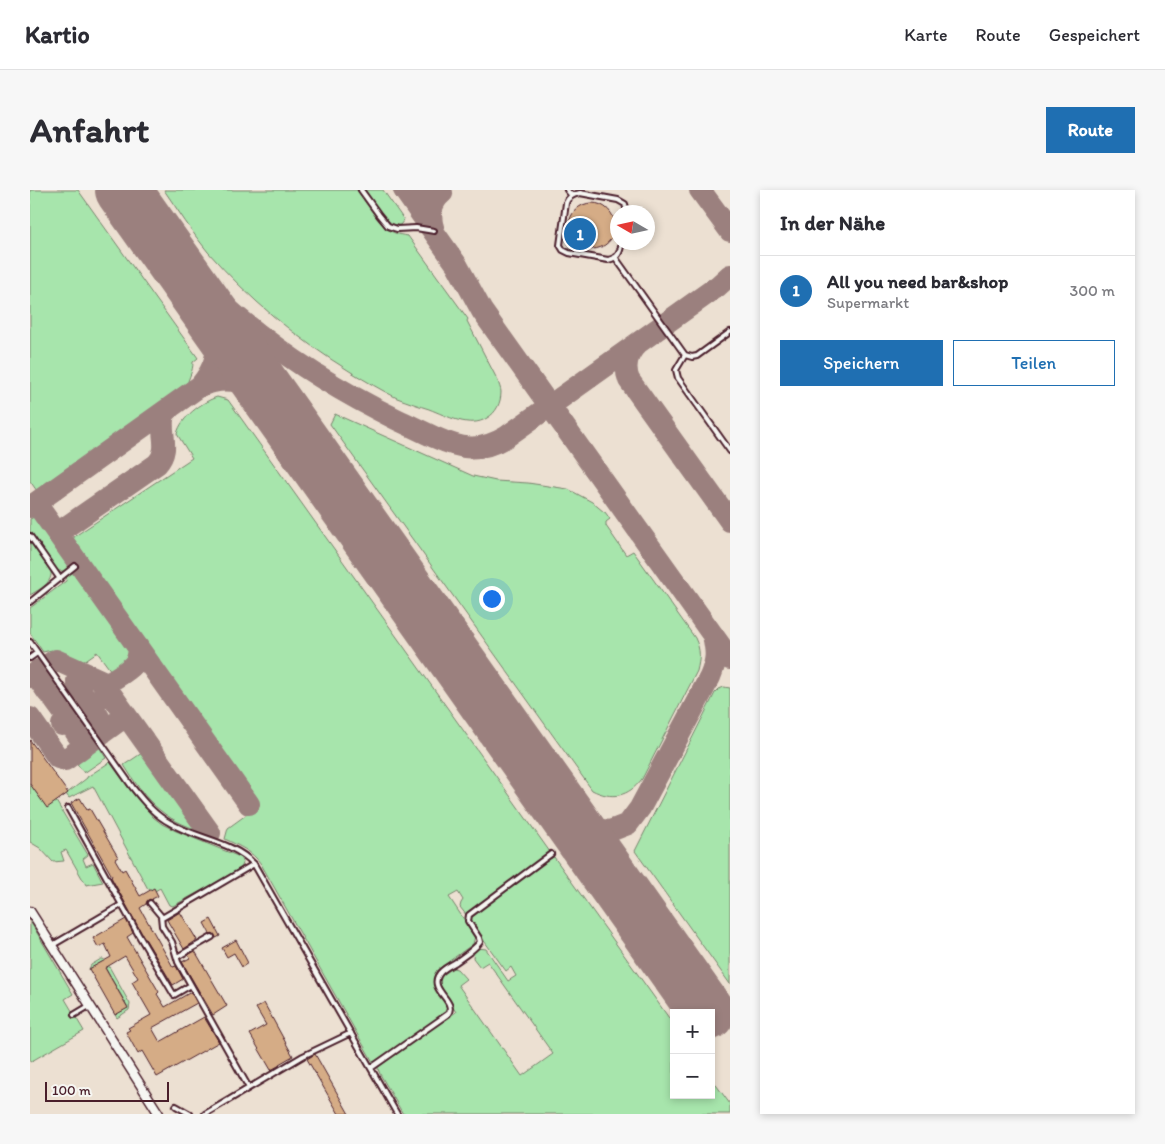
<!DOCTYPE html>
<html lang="de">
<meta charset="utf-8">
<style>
body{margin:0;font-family:Itim,sans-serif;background:#f7f7f7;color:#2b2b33}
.controls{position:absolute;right:15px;bottom:15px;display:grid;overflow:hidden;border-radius:0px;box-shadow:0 2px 8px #0003}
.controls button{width:45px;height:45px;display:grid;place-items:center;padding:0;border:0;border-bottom:1px solid #e1e1e2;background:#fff;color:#2b2b33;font:25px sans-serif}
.compass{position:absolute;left:580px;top:15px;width:45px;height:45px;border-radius:50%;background:#fff;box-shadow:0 2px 8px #0003;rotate:279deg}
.scale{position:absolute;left:15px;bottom:12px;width:124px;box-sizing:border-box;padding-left:5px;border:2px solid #4a1f2b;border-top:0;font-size:14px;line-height:18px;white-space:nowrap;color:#4a1f2b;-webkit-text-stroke:4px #f6f6f2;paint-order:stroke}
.you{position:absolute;left:461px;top:408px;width:18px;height:18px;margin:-12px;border:4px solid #fff;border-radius:50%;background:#1a73e8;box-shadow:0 0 0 8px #1a73e833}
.badge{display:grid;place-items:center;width:32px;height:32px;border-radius:50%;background:#1f6fb2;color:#fff;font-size:16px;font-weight:700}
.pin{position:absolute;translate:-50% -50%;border:2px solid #fff;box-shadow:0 1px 5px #0006}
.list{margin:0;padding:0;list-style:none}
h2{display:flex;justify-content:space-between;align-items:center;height:65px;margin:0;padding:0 20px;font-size:21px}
h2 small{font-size:16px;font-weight:400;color:#7c7c81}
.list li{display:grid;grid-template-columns:32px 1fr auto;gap:15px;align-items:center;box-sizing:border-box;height:70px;padding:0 20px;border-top:1px solid #e1e1e2}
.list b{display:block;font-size:19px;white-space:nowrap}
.list p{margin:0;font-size:16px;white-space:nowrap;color:#7c7c81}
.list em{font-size:16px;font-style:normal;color:#7c7c81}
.actions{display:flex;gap:10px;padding:15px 20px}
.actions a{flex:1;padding:11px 0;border:1px solid #1f6fb2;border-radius:0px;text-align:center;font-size:18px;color:#1f6fb2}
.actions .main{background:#1f6fb2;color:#fff}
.map{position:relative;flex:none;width:700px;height:924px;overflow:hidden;border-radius:0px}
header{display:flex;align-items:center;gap:30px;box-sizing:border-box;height:70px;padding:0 25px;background:#fff;border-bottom:1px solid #e1e1e2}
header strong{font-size:24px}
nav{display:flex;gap:28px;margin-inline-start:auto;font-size:18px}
.intro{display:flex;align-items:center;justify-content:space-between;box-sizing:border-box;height:120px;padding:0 30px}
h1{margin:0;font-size:35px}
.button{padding:12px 22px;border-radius:0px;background:#1f6fb2;color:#fff;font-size:18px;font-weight:700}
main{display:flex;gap:30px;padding:0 30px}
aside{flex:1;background:#fff;border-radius:0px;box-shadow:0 2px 8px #0003}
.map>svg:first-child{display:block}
</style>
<header>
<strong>Kartio</strong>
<nav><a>Karte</a><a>Route</a><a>Gespeichert</a></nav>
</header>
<div class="intro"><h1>Anfahrt</h1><a class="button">Route</a></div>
<main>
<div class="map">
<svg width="700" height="924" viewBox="0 0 700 924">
<rect width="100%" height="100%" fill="#ece0d2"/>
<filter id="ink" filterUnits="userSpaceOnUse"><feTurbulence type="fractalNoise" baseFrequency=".02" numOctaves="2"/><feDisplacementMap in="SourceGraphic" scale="10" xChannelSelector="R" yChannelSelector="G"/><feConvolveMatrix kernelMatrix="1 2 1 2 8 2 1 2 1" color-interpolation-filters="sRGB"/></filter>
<g filter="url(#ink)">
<path fill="#a7e5ac" stroke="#78826c" d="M0,0H48L168,168L163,172C163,182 159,186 157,195L7,301L0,291Z
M134,0H327C335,11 348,33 359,40C365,44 372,45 378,46L438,129L437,131L468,191C469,195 471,199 471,202C471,213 466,223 457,228C440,239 417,226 399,219C389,216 378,212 367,208C351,200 336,191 321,182C267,149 219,109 178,62C162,43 148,20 134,0Z
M335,0H353L374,30L370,35C355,36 342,11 335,0Z
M187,207L198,210L520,662L518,665L438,722L437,726L430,717L431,713L433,710L428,702L419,707L445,746L443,754L407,780C397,794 411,805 417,817L415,824L345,872H343L231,674C222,661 209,656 195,649L198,638L227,617L43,358L41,352L45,346L162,268L147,244C151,227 172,212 187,207Z
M305,224L443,286L466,291L498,293L538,299L562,312L574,322H575L580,329L576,332V336L596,365L603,361L665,448C671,461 670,468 667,481L612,589C598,607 582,610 562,600L300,234Z
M4,327L8,328L24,351L34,361L43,374L34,381H28L0,344V329Z
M0,351L21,380C23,393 10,399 0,405Z
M47,377L104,457C104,461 105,463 104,466C102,473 89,481 81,481L67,462L50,474L24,463L22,460L13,462L0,443V418L36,391L37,385Z
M694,497L700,498V794L605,661L685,503L689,499Z
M68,555L76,568L54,583L45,571Z
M115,561L122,572L126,570L177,643C161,638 144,632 131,621C115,609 104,591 94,575Z
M80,572L97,596L123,627L132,634L146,641L210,667C215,671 213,676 209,680L143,716L139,715L130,698L125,701L121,700L120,698L118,699L63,596L39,608L36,604L57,588V587Z
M0,594L17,617L26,611L58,665L53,669L56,676L63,673L73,692L56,695L36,660L31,662L34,671L23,672L10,658L0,652Z
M524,667L644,835V905H681V888L700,914V924H373L350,884L348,879V877L426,822L410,798L409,789L410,787L423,778L427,779L436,789L428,795L492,886L523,864L458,772L450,777L443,768L444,762L448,758L456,759L478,791L486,786L481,777L476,781L439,730V727L515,671Z
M0,731L43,804L35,809L54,841L0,872Z
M71,769H73L76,771L100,814L99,820L87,828L85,825L98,817L72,772L59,779L61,775Z"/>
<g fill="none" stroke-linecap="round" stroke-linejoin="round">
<path stroke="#9b807e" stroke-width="22" d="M92,0C114,30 136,59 162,85C222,146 290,192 366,229C379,235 391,241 404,247C431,259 449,263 476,247L688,96L700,85
M374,0L427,75L452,121L700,469
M376,0C387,8 399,7 412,3C400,13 399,26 404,41
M670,0L700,41
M608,153C597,163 594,177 599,190L700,331
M170,196C198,185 211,192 238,203
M11,309L9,314L10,319L219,614
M0,317L170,196C190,172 187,160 185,129
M32,350C31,344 32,341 36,337L127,274C140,260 131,246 133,229L134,224L139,219
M108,457C112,475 94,482 81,491L79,494L78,500L180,643
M9,480L8,488L18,503L26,504L25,511L36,526L44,527C39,536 47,544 52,551L60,552
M0,487L22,472L26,470L77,493L81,491
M48,488L47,491V496L69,527
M0,528L28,568L35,570L90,530L93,526V521
M32,535L77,503L78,500
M541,631L567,639L580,641L598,634L610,618L680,487C687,470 687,463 683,445"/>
<path stroke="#9b807e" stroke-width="56" d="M93,0L677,823"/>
</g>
<path fill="#d5ac86" stroke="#4a1f2b" d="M539 36a23 23 0 1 1 46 0a23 23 0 1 1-46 0Z
M0,550L38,603L17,618L0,594Z
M50,608L57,620L60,619L88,667L85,669L92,681L95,679L110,706L124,698L128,706L122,709L123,710H118L116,714L110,718L143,777L146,776L153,789L143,795L111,742L81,687L82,686L41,613Z
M150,722L167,750L154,759L137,730Z
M96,729L103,743L97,747L129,802L127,804L135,817L161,802L167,813L122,838L130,852L174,827L189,852L127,887L112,861L108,864L96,842L100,840L98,838L121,825L102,792L108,788L95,766L75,778L98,818L85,825L59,779L81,767L75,754L68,757L63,748Z
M181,729L190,746L186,748L184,744H180L174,733Z
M206,750L218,773L212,777L204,763L197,767L192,758Z
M165,761L197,816L183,825L152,772L160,768L158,765Z
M234,813L263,866L249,874L250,875L241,880L220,844L236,835L226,818Z
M285,864L319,924H309L277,869Z"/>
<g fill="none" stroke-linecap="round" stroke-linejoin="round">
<g stroke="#4a1f2b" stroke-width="8">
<path id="service" d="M331,0L349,25L358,36L367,39L386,38L404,41
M537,0L542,6
M592,52C590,62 589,68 578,70L539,63L533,60L530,55L536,13C538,7 544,4 550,3L588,10L595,14L597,22
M585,67L655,165L662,167L667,166L700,142
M655,165L646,180L648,188L700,261
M0,346L30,389
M0,412L45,376
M0,452L103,598C114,612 125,625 140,633C167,649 202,651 224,674L367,924
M0,468L7,463
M38,618L108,744L144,805L161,795
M120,713L131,726L132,736L142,752L148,772L219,898
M132,728L224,674
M21,756L91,715
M147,767L182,747
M44,825L59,816
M341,878L418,824C427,811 400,801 408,786C411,779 420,776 426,772C434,766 444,760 450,752L449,748L438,731L439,725L521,664
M146,916L160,924
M175,924L273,866L321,843"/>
</g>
<g stroke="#4a1f2b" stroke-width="11">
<path id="minor" d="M0,721L129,924"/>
</g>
<use href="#service" stroke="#f6f6f2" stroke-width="4"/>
<use href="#minor" stroke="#f6f6f2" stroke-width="8"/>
</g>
</g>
</svg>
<div class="controls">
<button>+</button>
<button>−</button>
</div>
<svg class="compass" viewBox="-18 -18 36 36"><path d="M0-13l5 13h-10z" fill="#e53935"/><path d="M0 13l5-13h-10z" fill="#7c7c81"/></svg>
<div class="scale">100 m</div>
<div class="you"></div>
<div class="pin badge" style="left:550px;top:44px">1</div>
</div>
<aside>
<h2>In der Nähe<small></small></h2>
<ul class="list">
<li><span class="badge">1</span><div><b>All you need bar&amp;shop</b><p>Supermarkt</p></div><em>300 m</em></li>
</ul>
<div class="actions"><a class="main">Speichern</a><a>Teilen</a></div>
</aside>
</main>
